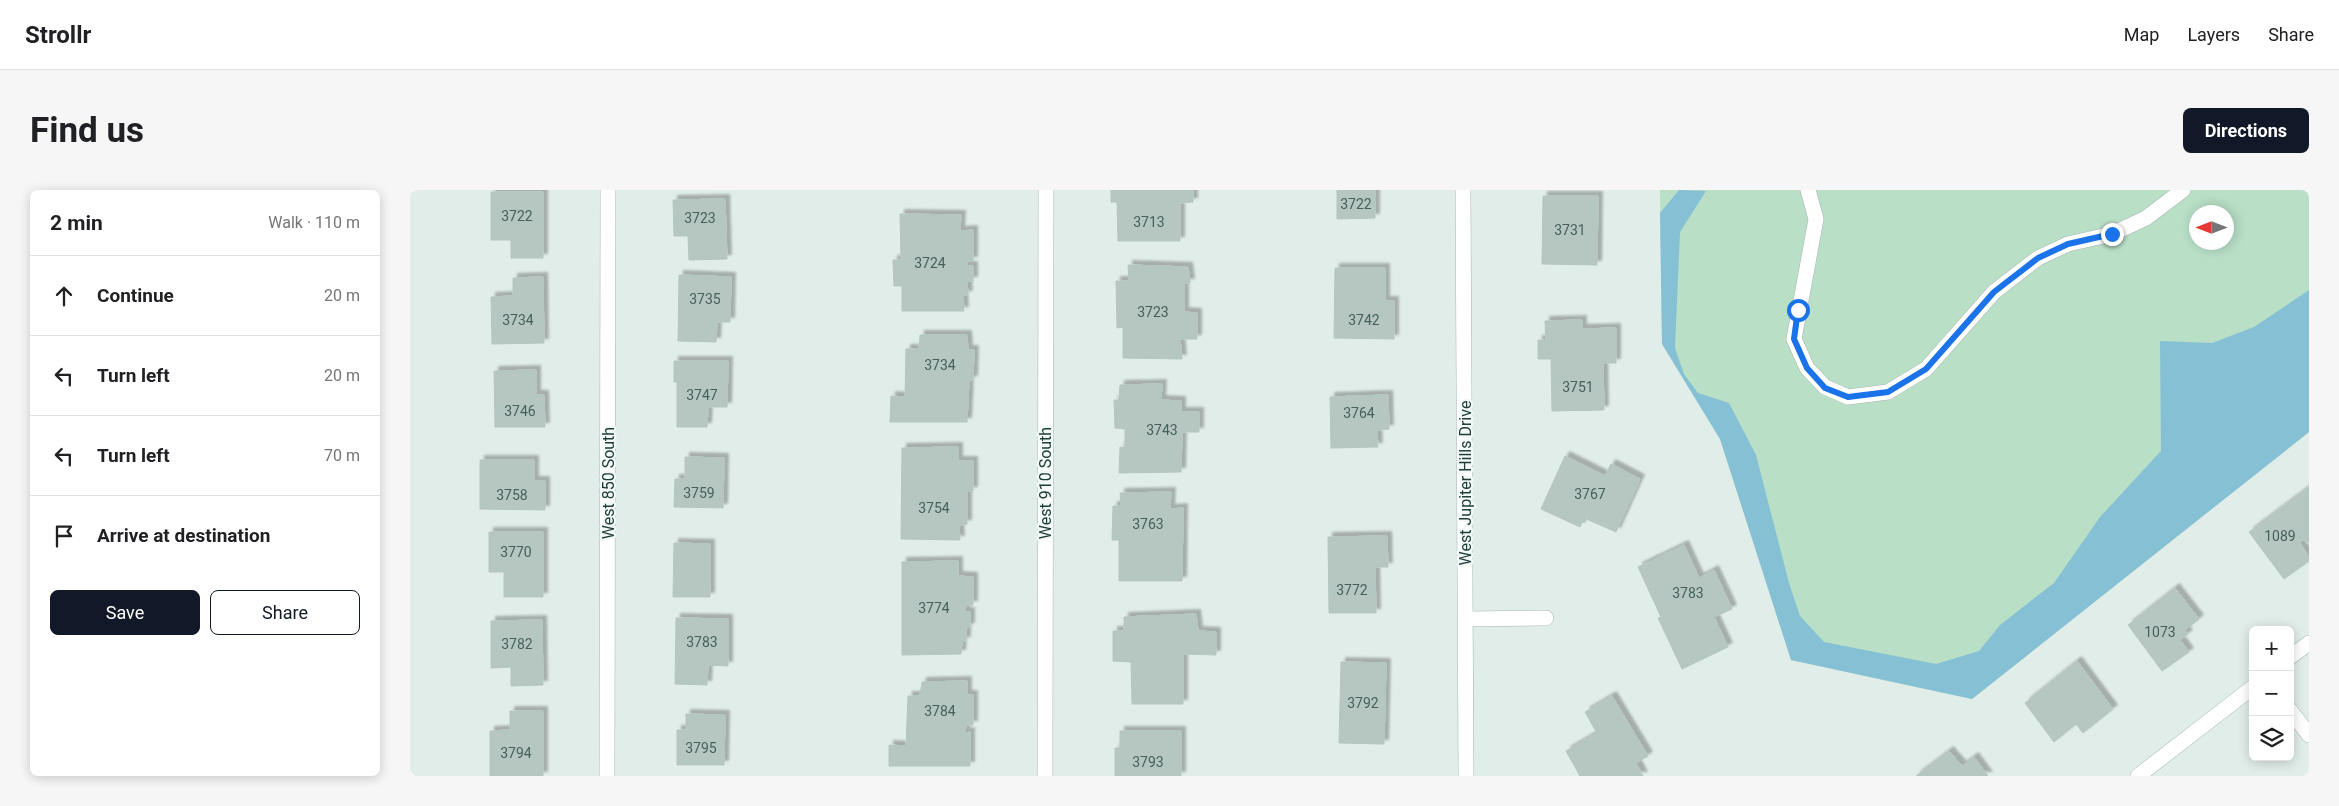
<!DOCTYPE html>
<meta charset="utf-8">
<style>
body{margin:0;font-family:Roboto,sans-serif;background:#f6f6f6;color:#202124}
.controls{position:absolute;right:15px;bottom:15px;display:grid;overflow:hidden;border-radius:8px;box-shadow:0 2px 12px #0003}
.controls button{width:45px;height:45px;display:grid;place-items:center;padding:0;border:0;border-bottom:1px solid #e0e0e0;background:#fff;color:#202124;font:25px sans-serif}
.compass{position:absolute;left:1779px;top:15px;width:45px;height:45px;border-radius:50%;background:#fff;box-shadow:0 2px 12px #0003;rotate:270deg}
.stop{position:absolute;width:15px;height:15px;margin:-11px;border:4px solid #1a73e8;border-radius:50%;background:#fff}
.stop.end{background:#1a73e8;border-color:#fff;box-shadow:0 1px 5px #0008}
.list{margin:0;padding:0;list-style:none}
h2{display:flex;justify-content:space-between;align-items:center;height:65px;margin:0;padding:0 20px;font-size:21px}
h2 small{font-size:16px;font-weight:400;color:#757577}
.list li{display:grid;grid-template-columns:32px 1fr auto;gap:15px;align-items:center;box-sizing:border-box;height:80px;padding:0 20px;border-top:1px solid #e0e0e0}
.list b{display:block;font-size:19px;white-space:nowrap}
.list em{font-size:16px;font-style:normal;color:#757577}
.actions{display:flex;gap:10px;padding:15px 20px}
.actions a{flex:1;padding:11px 0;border:1px solid #111827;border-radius:8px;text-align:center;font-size:18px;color:#111827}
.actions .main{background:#111827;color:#fff}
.icon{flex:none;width:28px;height:28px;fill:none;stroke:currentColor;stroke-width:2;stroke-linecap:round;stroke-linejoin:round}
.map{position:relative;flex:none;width:1899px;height:586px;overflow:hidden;border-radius:8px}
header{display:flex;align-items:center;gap:30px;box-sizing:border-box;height:70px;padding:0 25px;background:#fff;border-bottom:1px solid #e0e0e0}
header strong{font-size:24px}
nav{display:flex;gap:28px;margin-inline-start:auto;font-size:18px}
.intro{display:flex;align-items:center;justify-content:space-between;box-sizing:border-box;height:120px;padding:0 30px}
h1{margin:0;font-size:35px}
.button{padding:12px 22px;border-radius:8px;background:#111827;color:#fff;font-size:18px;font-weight:700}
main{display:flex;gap:30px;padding:0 30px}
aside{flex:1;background:#fff;border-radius:8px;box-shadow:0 2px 12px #0003}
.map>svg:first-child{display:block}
</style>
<header>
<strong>Strollr</strong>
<nav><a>Map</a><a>Layers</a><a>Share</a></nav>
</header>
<div class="intro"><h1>Find us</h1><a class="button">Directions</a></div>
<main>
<aside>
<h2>2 min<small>Walk · 110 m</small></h2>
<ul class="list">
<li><svg class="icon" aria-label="ahead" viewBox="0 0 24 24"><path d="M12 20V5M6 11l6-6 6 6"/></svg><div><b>Continue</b></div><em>20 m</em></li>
<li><svg class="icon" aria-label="left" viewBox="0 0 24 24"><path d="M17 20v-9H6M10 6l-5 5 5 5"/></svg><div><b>Turn left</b></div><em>20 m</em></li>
<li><svg class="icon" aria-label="left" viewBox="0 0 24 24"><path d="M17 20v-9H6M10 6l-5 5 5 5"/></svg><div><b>Turn left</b></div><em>70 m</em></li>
<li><svg class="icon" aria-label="arrive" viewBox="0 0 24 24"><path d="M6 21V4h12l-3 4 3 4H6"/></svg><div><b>Arrive at destination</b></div></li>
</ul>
<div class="actions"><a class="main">Save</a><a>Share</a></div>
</aside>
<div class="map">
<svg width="1899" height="586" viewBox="0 0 1899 586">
<defs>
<filter id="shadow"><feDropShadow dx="4.5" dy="-4.5" stdDeviation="1" flood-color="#0004"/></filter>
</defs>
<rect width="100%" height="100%" fill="#e1ede9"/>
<path fill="#b9dfc7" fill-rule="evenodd" d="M1250,0H1899V242L1562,509L1381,470L1310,249L1252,154ZM1786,22H1816V52H1786Z"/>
<path fill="#86c0d5" d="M1269,0L1296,1L1270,42L1265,158L1274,184L1288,203L1319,213L1346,265L1379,393L1390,426L1414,452L1526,474L1569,461L1590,435L1644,393L1690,327L1751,261L1750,151L1802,153L1844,137L1899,100V242L1562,509L1381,470L1310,249L1252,154L1250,23Z"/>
<path fill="#b6c7c2" stroke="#b3c6c1" filter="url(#shadow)" d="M701,0H783V12L770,13V51H708L707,12H701Z
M927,0H965V28L927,29Z
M81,2H133V68H101V50H81Z
M1133,6H1188L1187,75L1132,74Z
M315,9L317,69L279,70L278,46H264L263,10Z
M490,24L551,25L550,41L563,40V71H557V76H563V91H557L558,105H553L554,121H492V96H484L483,70H491Z
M718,75L778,77L780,93H774V122L787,123V149H770L772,169L713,168V137L707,138L706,91H719Z
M925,78H975V111H984V149L924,148Z
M269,85L321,87L320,132H307L306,152L268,151Z
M133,87L134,153L82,154L81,107L103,106V88Z
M1172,130V139L1206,138V173H1193L1194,220L1142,221L1141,169H1128V150H1136L1135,131Z
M510,145H557L558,160H564L563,190H559L557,232H480L481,206L495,207L496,159H509Z
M264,171H318L317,217H298L297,237H267V192H264Z
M126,180V205H134L135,237H85L84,181Z
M752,194L751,210L771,211V222H789V242H772L771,282L709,283L710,257L715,258V239L705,238L704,210H709L710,195Z
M978,205L979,239L967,240L968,257L921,258L920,207Z
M548,257V271H563V301H557V334L549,335L550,350L491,349L492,258Z
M1155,266L1195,286L1201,274L1230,289L1206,342L1174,328L1170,337L1131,319Z
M275,267L314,268L313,318L264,317L265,289H275Z
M70,270H124V291H135V320L70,319Z
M1899,297V351L1896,353L1893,350L1890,353L1899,367V371L1874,389L1839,342Z
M761,302L760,319L773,318L772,391H709V350H702L703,316H711L710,303Z
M79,342H133V407H94V382H79Z
M977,346L978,377H965L966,423H919L918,347Z
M264,353L300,354V407H263Z
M1274,355L1289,388L1304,380L1322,419L1304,427L1318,457L1272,479L1248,428L1251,427L1228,377Z
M548,371V386L563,387V415H556L555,422H560V437L556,438V451H552L551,464L492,465V372Z
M1765,398L1789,429L1775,440L1778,444L1770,450L1779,462L1752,481L1718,435Z
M786,424L788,441L806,442V465L773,464V514H722L721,472L703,471V441H714V427Z
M266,428L318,429V476L298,475L297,495L265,494Z
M132,430L133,495L101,496V477L81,478V431Z
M1667,471L1703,519L1673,543L1666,534L1644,552L1615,513Z
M931,472L976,473L974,554L929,553Z
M557,491V505H563V535H556L555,543L560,542V576H479V555L496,556L498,506H510L512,492Z
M1202,506L1238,566L1226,573L1233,586H1170L1156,561L1187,543L1175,522Z
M100,521H133V586H80V541L100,540Z
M276,524L315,525L314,575H267V540H276Z
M710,541H771V586H705V558H710Z
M1539,561L1552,576L1564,567L1578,586H1506Z"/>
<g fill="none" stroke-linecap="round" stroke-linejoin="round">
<g stroke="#a3b5b1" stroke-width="16">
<path id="minor" d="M1053,0L1056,586
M1398,0L1406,29L1384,149L1397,178L1415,197L1438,207L1478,202L1516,179L1584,102L1628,68L1658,54L1702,44L1736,28L1773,0
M1056,429L1136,428
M1880,467L1899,453
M1880,520L1899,545
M197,586L198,0
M635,586L636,0
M1728,586L1843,497"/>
</g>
<use href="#minor" stroke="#fff" stroke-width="15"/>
</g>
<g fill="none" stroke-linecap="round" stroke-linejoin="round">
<path stroke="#1a73e8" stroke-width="6" d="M1388,120L1384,149L1397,178L1415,198L1438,207L1478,202L1516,179L1584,102L1628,68L1658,54L1702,44"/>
</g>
<g text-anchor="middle" stroke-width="4.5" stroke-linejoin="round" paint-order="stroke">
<g font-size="14" fill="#46605b">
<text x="946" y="19">3722</text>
<text x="107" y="31">3722</text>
<text x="290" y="33">3723</text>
<text x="739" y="37">3713</text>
<text x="1160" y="45">3731</text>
<text x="520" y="78">3724</text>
<text x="295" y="114">3735</text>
<text x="743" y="127">3723</text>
<text x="108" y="135">3734</text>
<text x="954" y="135">3742</text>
<text x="530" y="180">3734</text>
<text x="1168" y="202">3751</text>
<text x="292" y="210">3747</text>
<text x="110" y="226">3746</text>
<text x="949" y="228">3764</text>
<text x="752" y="245">3743</text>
<text x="289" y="308">3759</text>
<text x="1180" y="309">3767</text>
<text x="102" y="310">3758</text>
<text x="524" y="323">3754</text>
<text x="738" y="339">3763</text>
<text x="1870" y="351">1089</text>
<text x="106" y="367">3770</text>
<text x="942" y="405">3772</text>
<text x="1278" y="408">3783</text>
<text x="524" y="423">3774</text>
<text x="1750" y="447">1073</text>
<text x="292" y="457">3783</text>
<text x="107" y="459">3782</text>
<text x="953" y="518">3792</text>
<text x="530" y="526">3784</text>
<text x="291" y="563">3795</text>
<text x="106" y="568">3794</text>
<text x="738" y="577">3793</text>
</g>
<g font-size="16" fill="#203e39" stroke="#f2f9f6">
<text transform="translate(198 293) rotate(-90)" y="6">West 850 South</text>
<text transform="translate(635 293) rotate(-90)" y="6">West 910 South</text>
<text transform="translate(1055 293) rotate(-90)" y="6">West Jupiter Hills Drive</text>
</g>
</g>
</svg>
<div class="controls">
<button>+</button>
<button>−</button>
<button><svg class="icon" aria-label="layers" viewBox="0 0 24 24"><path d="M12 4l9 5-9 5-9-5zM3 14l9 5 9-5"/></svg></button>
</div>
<svg class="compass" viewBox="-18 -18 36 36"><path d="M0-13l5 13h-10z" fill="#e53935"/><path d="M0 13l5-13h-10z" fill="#757577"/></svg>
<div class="stop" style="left:1388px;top:120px"></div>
<div class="stop end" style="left:1702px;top:44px"></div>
</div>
</main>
